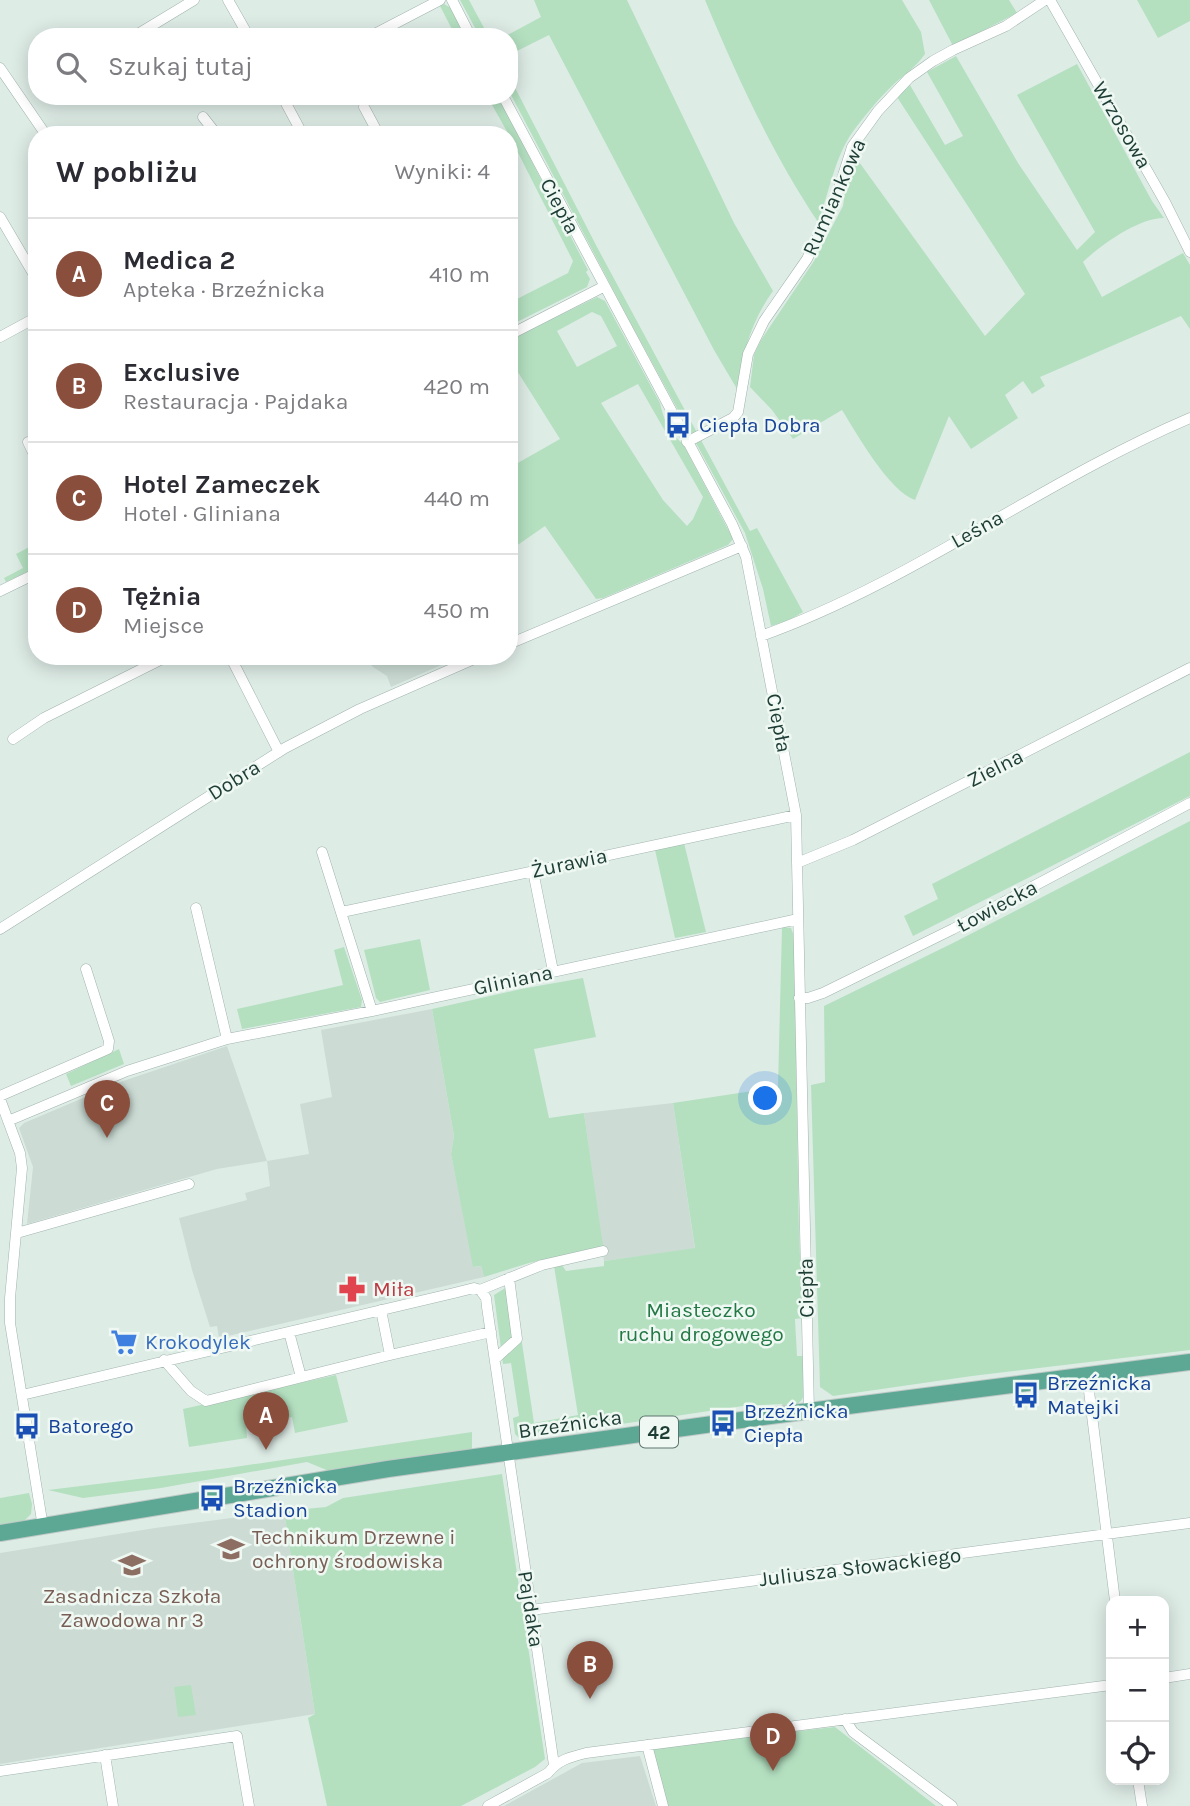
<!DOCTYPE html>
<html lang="pl">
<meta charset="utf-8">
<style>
body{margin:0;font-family:Karla,sans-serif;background:#f7f7f7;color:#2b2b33}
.controls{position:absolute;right:21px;bottom:21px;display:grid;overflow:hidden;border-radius:14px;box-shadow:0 4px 18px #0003}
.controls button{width:63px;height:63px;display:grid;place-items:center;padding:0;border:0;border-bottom:2px solid #e1e1e2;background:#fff;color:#2b2b33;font:35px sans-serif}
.you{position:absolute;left:766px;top:1099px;width:24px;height:24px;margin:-18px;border:5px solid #fff;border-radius:50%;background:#1a73e8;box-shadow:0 0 0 10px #1a73e833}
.badge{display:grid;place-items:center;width:46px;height:46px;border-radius:50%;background:#8a4e3d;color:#fff;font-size:23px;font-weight:700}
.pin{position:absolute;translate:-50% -58px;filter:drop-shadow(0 2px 4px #0008)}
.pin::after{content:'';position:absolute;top:37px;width:24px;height:21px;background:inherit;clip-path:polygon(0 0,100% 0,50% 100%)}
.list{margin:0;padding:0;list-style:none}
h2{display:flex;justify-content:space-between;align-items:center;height:91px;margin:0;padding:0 28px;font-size:30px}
h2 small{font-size:23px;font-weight:400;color:#7c7c81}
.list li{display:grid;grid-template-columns:46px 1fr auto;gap:21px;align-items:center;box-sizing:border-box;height:112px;padding:0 28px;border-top:2px solid #e1e1e2}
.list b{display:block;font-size:26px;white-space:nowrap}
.list p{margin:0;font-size:23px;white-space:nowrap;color:#7c7c81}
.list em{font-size:23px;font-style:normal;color:#7c7c81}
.icon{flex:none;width:38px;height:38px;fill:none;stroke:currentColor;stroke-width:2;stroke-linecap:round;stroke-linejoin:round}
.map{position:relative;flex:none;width:1190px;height:1806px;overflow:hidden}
.search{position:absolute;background:#fff;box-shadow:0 4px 18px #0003;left:28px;top:28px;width:490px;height:77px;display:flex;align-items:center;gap:18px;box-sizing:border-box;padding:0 24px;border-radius:28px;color:#7c7c81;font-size:26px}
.panel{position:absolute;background:#fff;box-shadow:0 4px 18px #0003;left:28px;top:126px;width:490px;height:539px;border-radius:28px}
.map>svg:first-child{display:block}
</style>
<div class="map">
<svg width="1190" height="1806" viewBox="0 0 1190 1806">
<rect width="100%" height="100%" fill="#deece6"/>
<path fill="#ccdcd5" d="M363,656H462L391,687L387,676L373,667Z
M432,1009L454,1136L451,1154L474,1267L481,1266L484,1277L219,1338L217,1326L210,1327L192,1270L179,1218L247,1200L245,1193L270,1186L267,1161L217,1169L27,1224L33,1167L19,1128L24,1123L123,1081L227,1046L267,1161L309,1154L300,1104L332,1097L321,1030Z
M673,1103L695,1249L604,1261L584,1113Z
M284,1511L315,1714L0,1764V1553L155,1528Z
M640,1756L656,1806H504L582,1763Z"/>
<path fill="#b4e0c0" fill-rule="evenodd" d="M460,0H469L489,37H480Z
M534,0H627L734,223L773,291C751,321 743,353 737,389L714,350L549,35L509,55V37H504L541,17Z
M705,0H902L921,32L925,54C916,67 905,74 894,84C881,96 868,112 857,126C835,153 830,191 818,222C772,153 737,77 705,0Z
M929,0H1009L1017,13L953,46Z
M1137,0H1190V21L1158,38Z
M444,4L451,8L466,37H456L440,6Z
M956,56L1018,163L1077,250L1095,232L1017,95L1077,64L1152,201L1164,218C1138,218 1101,245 1083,262L1102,297L1183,253L1190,265V329L1181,316L1040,377L1045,386L1032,394L1023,381L1005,395L1018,418L971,449L949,416L915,500C889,491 857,434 842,410L793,439L772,410L750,387L754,355L761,340L814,261L843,206L848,171L854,155L985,336L1025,294L897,97L910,85L945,145L963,136L927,72Z
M509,76L597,247L750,531L757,528L803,612L788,621L771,626L763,589L745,533L630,322L509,91Z
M487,96H498L588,270L586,272L590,279L587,287L509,326V303L568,273L573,261L509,135Z
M597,297L605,301L660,403C664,421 669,432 683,444L733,539L728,545L603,598L596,599L545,526L509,551V468L560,439L509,358V340ZM592,312L601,316L617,346L577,367L557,331ZM638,384L703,497L693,519L687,526L663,500L601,403Z
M37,543V567L6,582L4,578L23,568L16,554Z
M1190,752V796L913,936L904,916L938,899L932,884Z
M1190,821V1350L972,1376L833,1396L820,1387L811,1085L825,1082L824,1006L953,943Z
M684,843L706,932L675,938L655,850Z
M782,927L791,928L794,936L799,1234L803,1318L795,1319L797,1356H804V1395C800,1406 793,1406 783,1408L782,1404L743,1406L520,1439L515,1434L513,1418L519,1416L511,1363L503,1364L494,1295L513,1283L534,1423L578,1415L554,1266L562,1265L566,1271L604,1266V1261L695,1248L673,1103L778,1087Z
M420,939L430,990L380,1002L376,998L364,950Z
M344,947L362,1000L361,1007L242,1029L237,1009L343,985L334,950Z
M583,978L596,1037L534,1049L549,1118L584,1113L603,1246L529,1263L484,1277L481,1266L473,1267L451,1154L454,1136L432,1009L521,989Z
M119,1049L124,1064L71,1086L66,1074Z
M336,1375L348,1422L295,1433L292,1417L246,1426L247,1438L189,1447L183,1409Z
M472,1432V1452L329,1471L307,1462L161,1488L83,1498L48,1490L228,1468Z
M502,1474L545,1759L535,1767L461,1806H327L308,1718L315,1714L284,1511L326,1507L343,1498Z
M29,1493L32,1504L31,1514L21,1524L0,1526V1498Z
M191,1685L196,1715L178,1717L174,1687Z
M835,1727L936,1806H665L661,1779L650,1747Z"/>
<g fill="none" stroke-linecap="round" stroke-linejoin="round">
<g stroke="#a0b4ad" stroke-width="11">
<path id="minor" d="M228,0L249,37
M452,0L471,37
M1050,0L1165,202L1190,252
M133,37L194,0
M369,37L440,0
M0,68L46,135
M282,96L303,135
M503,96L732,524L746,557L796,815L809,1412
M364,107L379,135
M203,117L217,135
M0,217L37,280
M509,335L603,287
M0,337L37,317
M28,442L37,461
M687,442L733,418L738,412L748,354L764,321L807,259L835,201L852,147L878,111L909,78L933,61L953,50L1006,26L1045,0
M0,591L37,573
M761,636C912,582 1042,481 1190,418
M509,644L742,546
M230,656L279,752
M13,739L44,718L168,656
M322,852L372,1011
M797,863L853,840L1190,668
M533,871L553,971
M196,908L227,1039
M342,912L796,815
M0,929L285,748L360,709L481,656
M799,998H808L823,993L953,929L1190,803
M0,1096L108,1049L109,1041L86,969
M0,1099L20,1153L22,1168L10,1298V1323L43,1527
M8,1121L127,1071L227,1039L372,1011L798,919
M17,1233L189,1184
M480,1290L486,1298L487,1307L554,1765
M381,1310L390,1355
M289,1332L301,1377
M495,1359L517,1339L509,1278
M164,1360L191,1391L206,1401L390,1355L491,1332
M1087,1375L1115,1601
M22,1395L454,1293L474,1288L480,1290L542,1265L603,1251
M531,1610L1190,1523
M1164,1678L1190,1674
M845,1719L853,1732L952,1806
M647,1745L663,1806
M105,1755L113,1806
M0,1771L237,1736L249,1806
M1138,1780L1142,1806
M488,1806L548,1773C558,1760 570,1757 586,1753L1111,1685"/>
</g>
<g stroke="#c0c9c6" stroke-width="18">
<path id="primary" d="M0,1533L388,1469L778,1415L1190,1362"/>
</g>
<use href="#minor" stroke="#fff" stroke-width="10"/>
<use href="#primary" stroke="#5da795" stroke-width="16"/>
</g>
<defs>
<g id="bus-bare" transform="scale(2.1)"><path d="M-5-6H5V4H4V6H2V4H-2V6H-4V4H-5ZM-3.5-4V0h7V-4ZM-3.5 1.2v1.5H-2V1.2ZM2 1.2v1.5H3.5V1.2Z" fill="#1a4fb4" stroke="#eff8f3" stroke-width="2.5" paint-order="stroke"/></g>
<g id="pharmacy-bare" transform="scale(2.1)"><path d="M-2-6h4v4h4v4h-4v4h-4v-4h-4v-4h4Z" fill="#e0444e" stroke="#eff8f3" stroke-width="2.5" paint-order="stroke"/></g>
<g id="supermarket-bare" transform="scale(2.1)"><path d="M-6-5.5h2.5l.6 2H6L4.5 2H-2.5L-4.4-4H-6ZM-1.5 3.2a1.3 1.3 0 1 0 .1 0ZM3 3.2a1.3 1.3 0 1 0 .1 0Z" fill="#3f7fe0" stroke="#eff8f3" stroke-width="2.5" paint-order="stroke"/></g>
<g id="school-bare" transform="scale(2.1)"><path d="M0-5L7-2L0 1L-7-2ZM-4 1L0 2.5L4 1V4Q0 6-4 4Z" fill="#8d6e63" stroke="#eff8f3" stroke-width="2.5" paint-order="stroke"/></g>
</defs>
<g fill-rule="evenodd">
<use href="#bus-bare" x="678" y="425"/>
<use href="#pharmacy-bare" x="352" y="1289"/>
<use href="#supermarket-bare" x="124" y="1342"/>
<use href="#bus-bare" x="1026" y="1395"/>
<use href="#bus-bare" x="723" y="1423"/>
<use href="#bus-bare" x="27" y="1426"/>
<use href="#bus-bare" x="212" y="1498"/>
<use href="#school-bare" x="231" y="1549"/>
<use href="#school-bare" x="132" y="1565"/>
</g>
<g text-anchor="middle" stroke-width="5" stroke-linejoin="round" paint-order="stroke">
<rect fill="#eff8f3" stroke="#5c756e" stroke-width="2" x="640" y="1416.5" width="38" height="31" rx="5"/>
<g font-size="19" font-weight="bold" fill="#1d3d35">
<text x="659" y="1439">42</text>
</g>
<g font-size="21" fill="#1d3d35" stroke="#eff8f3">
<text transform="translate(1122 125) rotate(60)" y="7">Wrzosowa</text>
<text transform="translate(834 197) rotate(-66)" y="7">Rumiankowa</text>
<text transform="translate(560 206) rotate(62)" y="7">Ciepła</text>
<text transform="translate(977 529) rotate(-29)" y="7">Leśna</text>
<text transform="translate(779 723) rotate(79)" y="7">Ciepła</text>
<text transform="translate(995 768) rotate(-27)" y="7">Zielna</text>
<text transform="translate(234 780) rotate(-32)" y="7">Dobra</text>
<text transform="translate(569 863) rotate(-12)" y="7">Żurawia</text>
<text transform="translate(997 906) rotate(-28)" y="7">Łowiecka</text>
<text transform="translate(513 980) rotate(-12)" y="7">Gliniana</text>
<text transform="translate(806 1288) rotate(-91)" y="7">Ciepła</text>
<text transform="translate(570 1424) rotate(-8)" y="7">Brzeźnicka</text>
<text transform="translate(860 1567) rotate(-7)" y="7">Juliusza Słowackiego</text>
<text transform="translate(531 1609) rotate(81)" y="7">Pajdaka</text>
</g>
<g font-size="21" fill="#164399" stroke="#eff8f3" text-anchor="start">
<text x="699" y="432">Ciepła Dobra</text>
<text x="1047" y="1390">Brzeźnicka<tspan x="1047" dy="24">Matejki</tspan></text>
<text x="744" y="1418">Brzeźnicka<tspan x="744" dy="24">Ciepła</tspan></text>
<text x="48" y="1433">Batorego</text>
<text x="233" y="1493">Brzeźnicka<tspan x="233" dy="24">Stadion</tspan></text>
</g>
<g font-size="21" fill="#be3a42" stroke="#eff8f3" text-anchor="start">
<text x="373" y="1296">Miła</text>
</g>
<g font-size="21" fill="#237945" stroke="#eff8f3">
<text x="701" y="1317">Miasteczko<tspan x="701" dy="24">ruchu drogowego</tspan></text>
</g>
<g font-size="21" fill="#366cbe" stroke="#eff8f3" text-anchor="start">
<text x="145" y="1349">Krokodylek</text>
</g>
<g font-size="21" fill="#785e54" stroke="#eff8f3" text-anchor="start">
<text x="252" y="1544">Technikum Drzewne i<tspan x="252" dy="24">ochrony środowiska</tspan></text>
<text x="132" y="1603" text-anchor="middle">Zasadnicza Szkoła<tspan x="132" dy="24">Zawodowa nr 3</tspan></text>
</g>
</g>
</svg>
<div class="controls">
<button>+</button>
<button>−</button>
<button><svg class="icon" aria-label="locate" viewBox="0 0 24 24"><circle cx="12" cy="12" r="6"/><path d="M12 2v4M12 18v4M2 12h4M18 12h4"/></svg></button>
</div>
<div class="you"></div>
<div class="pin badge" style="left:266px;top:1450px">A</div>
<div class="pin badge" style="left:590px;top:1699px">B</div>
<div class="pin badge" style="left:107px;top:1138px">C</div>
<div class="pin badge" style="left:773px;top:1771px">D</div>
<div class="search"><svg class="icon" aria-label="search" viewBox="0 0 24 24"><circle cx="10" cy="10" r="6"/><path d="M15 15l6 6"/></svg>Szukaj tutaj</div>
<section class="panel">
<h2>W pobliżu<small>Wyniki: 4</small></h2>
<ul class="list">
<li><span class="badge">A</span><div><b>Medica 2</b><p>Apteka · Brzeźnicka</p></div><em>410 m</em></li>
<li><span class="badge">B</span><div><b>Exclusive</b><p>Restauracja · Pajdaka</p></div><em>420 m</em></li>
<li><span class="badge">C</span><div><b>Hotel Zameczek</b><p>Hotel · Gliniana</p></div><em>440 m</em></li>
<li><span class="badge">D</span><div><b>Tężnia</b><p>Miejsce</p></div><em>450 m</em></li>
</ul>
</section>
</div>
